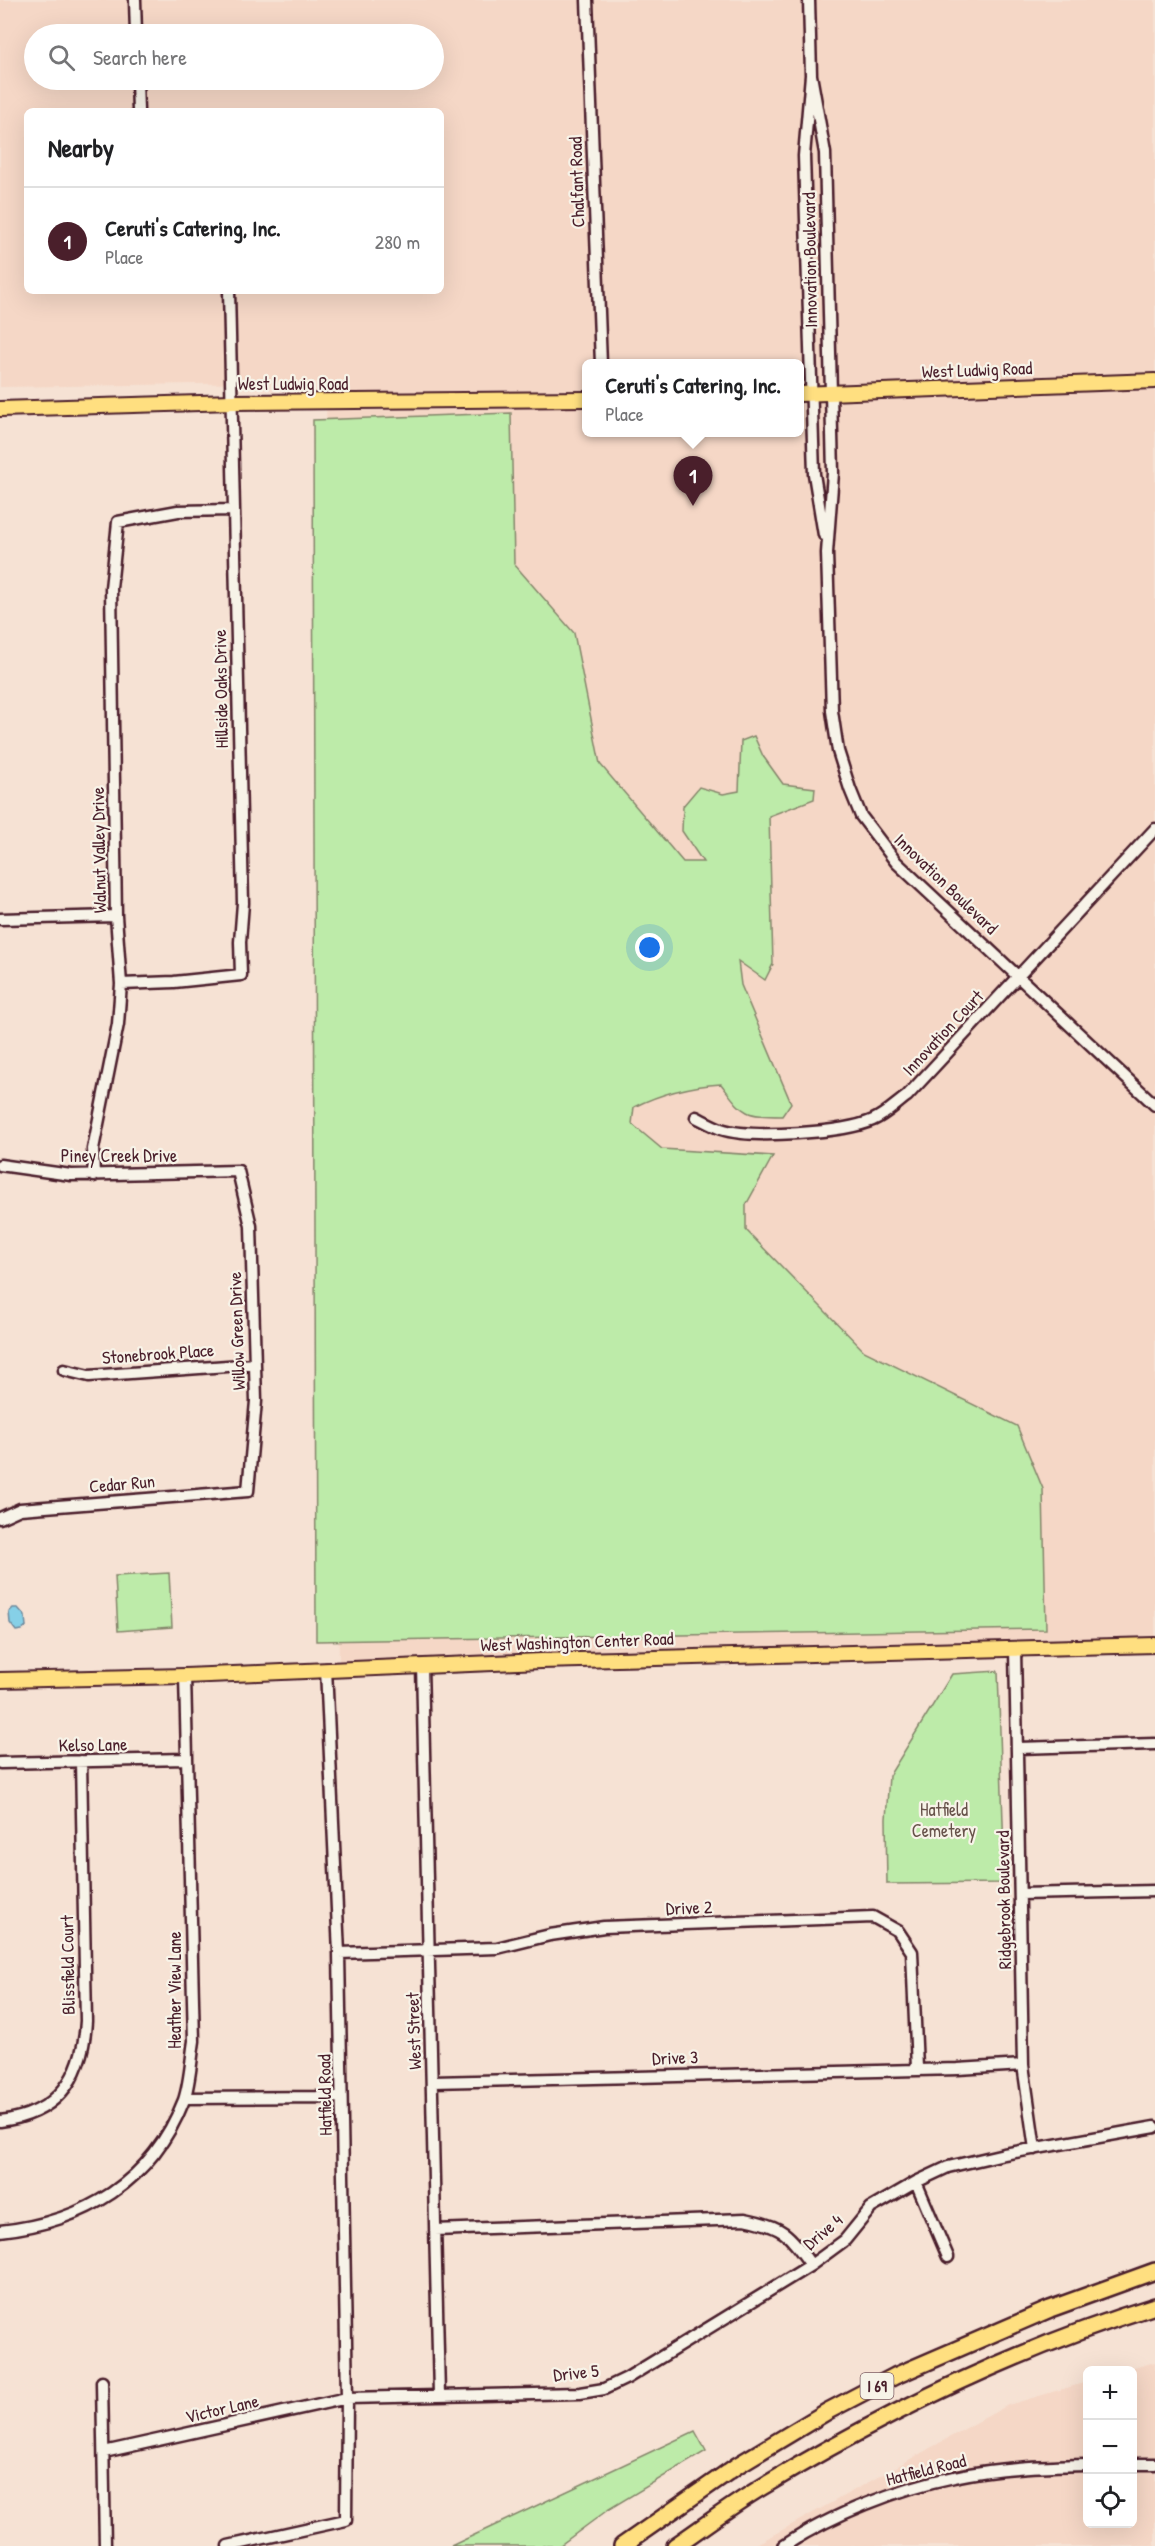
<!DOCTYPE html>
<meta charset="utf-8">
<style>
body{margin:0;font-family:"Patrick Hand",sans-serif;background:#f2f2f2;color:#202124}
.controls{position:absolute;right:18px;bottom:18px;display:grid;overflow:hidden;border-radius:9px;box-shadow:0 6px 24px #0002}
.controls button{width:54px;height:54px;display:grid;place-items:center;padding:0;border:0;border-bottom:2px solid #e0e0e0;background:#fff;color:#202124;font:30px sans-serif}
.you{position:absolute;left:650px;top:948px;width:21px;height:21px;margin:-15px;border:4px solid #fff;border-radius:50%;background:#1a73e8;box-shadow:0 0 0 9px #1a73e833}
.badge{display:grid;place-items:center;width:39px;height:39px;border-radius:50%;background:#4a1f2b;color:#fff;font-size:20px;font-weight:700}
.pin{position:absolute;translate:-50% -50px;filter:drop-shadow(0 2px 3px #0008)}
.pin::after{content:'';position:absolute;top:32px;width:21px;height:18px;background:inherit;clip-path:polygon(0 0,100% 0,50% 100%)}
.popup{position:absolute;left:582px;top:359px;width:222px;height:78px;box-sizing:border-box;display:grid;place-content:center;border-radius:9px;background:#fff;filter:drop-shadow(0 2px 4px #0005);font-size:20px;white-space:nowrap;color:#757577}
.popup b{font-size:22px;color:#202124}
.popup::after{content:'';position:absolute;left:50%;top:100%;margin-left:-12px;border:12px solid transparent;border-top-color:#fff}
.list{margin:0;padding:0;list-style:none}
h2{display:flex;justify-content:space-between;align-items:center;height:78px;margin:0;padding:0 24px;font-size:26px}
h2 small{font-size:20px;font-weight:400;color:#757577}
.list li{display:grid;grid-template-columns:39px 1fr auto;gap:18px;align-items:center;box-sizing:border-box;height:108px;padding:0 24px;border-top:2px solid #e0e0e0}
.list b{display:block;font-size:22px;white-space:nowrap}
.list p{margin:0;font-size:20px;white-space:nowrap;color:#757577}
.list em{font-size:20px;font-style:normal;color:#757577}
.icon{flex:none;width:33px;height:33px;fill:none;stroke:currentColor;stroke-width:2;stroke-linecap:round;stroke-linejoin:round}
.map{position:relative;flex:none;width:1155px;height:2546px;overflow:hidden}
.search{position:absolute;background:#fff;box-shadow:0 6px 24px #0002;left:24px;top:24px;width:420px;height:66px;display:flex;align-items:center;gap:15px;box-sizing:border-box;padding:0 21px;border-radius:33px;color:#757577;font-size:22px}
.panel{position:absolute;background:#fff;box-shadow:0 6px 24px #0002;left:24px;top:108px;width:420px;height:186px;border-radius:9px}
.map>svg:first-child{display:block}
</style>
<div class="map">
<svg width="1155" height="2546" viewBox="0 0 1155 2546">
<rect width="100%" height="100%" fill="#f6e2d4"/>
<filter id="ink" filterUnits="userSpaceOnUse"><feTurbulence type="fractalNoise" baseFrequency=".0167" numOctaves="2"/><feDisplacementMap in="SourceGraphic" scale="12" xChannelSelector="R" yChannelSelector="G"/><feConvolveMatrix kernelMatrix="1 2 1 2 8 2 1 2 1" color-interpolation-filters="sRGB"/></filter>
<g filter="url(#ink)">
<path fill="#f5d7c6" fill-rule="evenodd" d="M0,0H1155V1639L339,1662L326,382L0,387ZM34,34H434V80H34ZM27,111H441V291H27ZM586,364H800V432H586Z
M1155,2362V2546H753L1008,2405L1087,2382L1088,2524H1132V2370H1127Z"/>
<path fill="#bdeba9" stroke="#84856a" stroke-width="1.5" d="M511,413L514,564L574,633L600,764L683,862H703L682,831L683,806L699,787L723,794L739,791L741,741L754,736L763,756L783,784L815,788L814,799L769,816L773,964L765,980L738,961L741,985L791,1103L782,1116C743,1116 744,1114 721,1084C690,1086 662,1093 634,1107L632,1124L662,1149L773,1156L746,1205V1230L864,1351L1017,1426L1043,1489L1046,1629L316,1641L313,420Z
M169,1573L172,1627L118,1631L115,1576Z
M998,1671L1005,1883L887,1884L886,1819L889,1776L952,1674Z
M695,2431L706,2451L609,2509L559,2546H451Z"/>
<path fill="#86d0e7" stroke="#6e899c" stroke-width="1.5" d="M13,1608H18L25,1616L26,1627L22,1630L16,1631L10,1623L9,1612Z"/>
<g fill="none" stroke-linecap="round" stroke-linejoin="round">
<g stroke="#4a1f2b" stroke-width="15">
<path id="minor" d="M135,0L136,34
M587,0L601,364
M809,0L811,75L804,156L814,474L824,535
M811,75L825,153L833,473L827,553L832,711L838,751L850,789L861,816L896,862L1155,1105
M137,80L138,111
M0,919L116,916
M121,984L174,982L241,975L240,942L243,903C238,699 234,495 229,291
M696,1117C704,1121 713,1126 721,1129C751,1139 844,1133 873,1120C885,1115 896,1104 907,1096L1155,829
M0,1165L71,1175L238,1171L251,1226L256,1401L248,1491L20,1509L0,1518
M94,1176L93,1149L118,1024L121,984L116,916L111,588L118,522L178,511L233,510
M64,1370L89,1376L255,1364
M1015,1649L1023,2065L1035,2149
M422,1665L439,2395
M1018,1748L1155,1744
M0,1763L186,1759
M1020,1894L1155,1891
M339,1953L497,1948L550,1935L604,1927L873,1917L898,1931L912,1952L917,2068
M433,2082L958,2069L1023,2065
M185,2098L341,2097
M0,2121C58,2114 83,2077 86,2021L81,1761
M916,2182L948,2257
M435,2230L745,2219C784,2227 788,2233 811,2265
M0,2231C85,2222 152,2182 184,2100C190,2082 191,2060 194,2041L185,1676
M102,2382L105,2546
M104,2452L347,2398L580,2393L604,2389L627,2378L811,2265L845,2240L871,2208L916,2182L948,2167L1004,2154L1155,2127
M1132,2464H1155
M228,2546L346,2520L347,2398L339,1953L326,1669
M784,2546C830,2515 900,2488 954,2477C997,2467 1044,2466 1088,2465"/>
</g>
<g stroke="#4a1f2b" stroke-width="18">
<path id="major" d="M800,394L1155,381
M0,409L233,402L586,399
M0,1680L185,1676L541,1661L1155,1645"/>
</g>
<g stroke="#4a1f2b" stroke-width="20">
<path id="highway" d="M622,2546L738,2465L828,2411L895,2376L1050,2309L1155,2271
M675,2546C704,2526 732,2505 762,2487C885,2413 1018,2348 1155,2306"/>
</g>
<use href="#minor" stroke="#f7f3e8" stroke-width="10"/>
<use href="#major" stroke="#ffdf80" stroke-width="14"/>
<use href="#highway" stroke="#ffdf80" stroke-width="15"/>
</g>
</g>
<g text-anchor="middle" stroke-width="4.5" stroke-linejoin="round" paint-order="stroke">
<rect fill="#f7f3e8" stroke="#7e5f64" stroke-width="1.5" x="860.5" y="2373" width="33" height="26" rx="4.5"/>
<g font-size="16" font-weight="bold" fill="#4a1f2b">
<text x="877" y="2392">I 69</text>
</g>
<g font-size="18" fill="#4a1f2b" stroke="#f7f3e8">
<text transform="translate(577 182) rotate(-92)" y="6">Chalfant Road</text>
<text transform="translate(810 260) rotate(-91)" y="6">Innovation Boulevard</text>
<text transform="translate(977 370) rotate(-2)" y="6">West Ludwig Road</text>
<text x="293" y="390">West Ludwig Road</text>
<text transform="translate(221 689) rotate(-91)" y="6">Hillside Oaks Drive</text>
<text transform="translate(99 850) rotate(-91)" y="6">Walnut Valley Drive</text>
<text transform="translate(946 884) rotate(44)" y="6">Innovation Boulevard</text>
<text transform="translate(943 1033) rotate(-47)" y="6">Innovation Court</text>
<text x="119" y="1162">Piney Creek Drive</text>
<text transform="translate(237 1331) rotate(-92)" y="6">Willow Green Drive</text>
<text transform="translate(158 1354) rotate(-4)" y="6">Stonebrook Place</text>
<text transform="translate(122 1484) rotate(-5)" y="6">Cedar Run</text>
<text transform="translate(577 1642) rotate(-2)" y="6">West Washington Center Road</text>
<text transform="translate(93 1745) rotate(-1)" y="6">Kelso Lane</text>
<text transform="translate(1004 1900) rotate(-91)" y="6">Ridgebrook Boulevard</text>
<text transform="translate(689 1908) rotate(-2)" y="6">Drive 2</text>
<text transform="translate(68 1965) rotate(-91)" y="6">Blissfield Court</text>
<text transform="translate(175 1990) rotate(-90)" y="6">Heather View Lane</text>
<text transform="translate(414 2031) rotate(-92)" y="6">West Street</text>
<text transform="translate(675 2058) rotate(-2)" y="6">Drive 3</text>
<text transform="translate(325 2095) rotate(-91)" y="6">Hatfield Road</text>
<text transform="translate(823 2232) rotate(-40)" y="6">Drive 4</text>
<text transform="translate(576 2373) rotate(-6)" y="6">Drive 5</text>
<text transform="translate(222 2409) rotate(-13)" y="6">Victor Lane</text>
<text transform="translate(926 2470) rotate(-14)" y="6">Hatfield Road</text>
</g>
<g font-size="18" fill="#67524a" stroke="#f7f3e8">
<text x="944" y="1816">Hatfield<tspan x="944" dy="21">Cemetery</tspan></text>
</g>
</g>
</svg>
<div class="controls">
<button>+</button>
<button>−</button>
<button><svg class="icon" aria-label="locate" viewBox="0 0 24 24"><circle cx="12" cy="12" r="6"/><path d="M12 2v4M12 18v4M2 12h4M18 12h4"/></svg></button>
</div>
<div class="you"></div>
<div class="pin badge" style="left:693px;top:506px">1</div>
<div class="popup"><b>Ceruti's Catering, Inc.</b>Place</div>
<div class="search"><svg class="icon" aria-label="search" viewBox="0 0 24 24"><circle cx="10" cy="10" r="6"/><path d="M15 15l6 6"/></svg>Search here</div>
<section class="panel">
<h2>Nearby<small></small></h2>
<ul class="list">
<li><span class="badge">1</span><div><b>Ceruti's Catering, Inc.</b><p>Place</p></div><em>280 m</em></li>
</ul>
</section>
</div>
